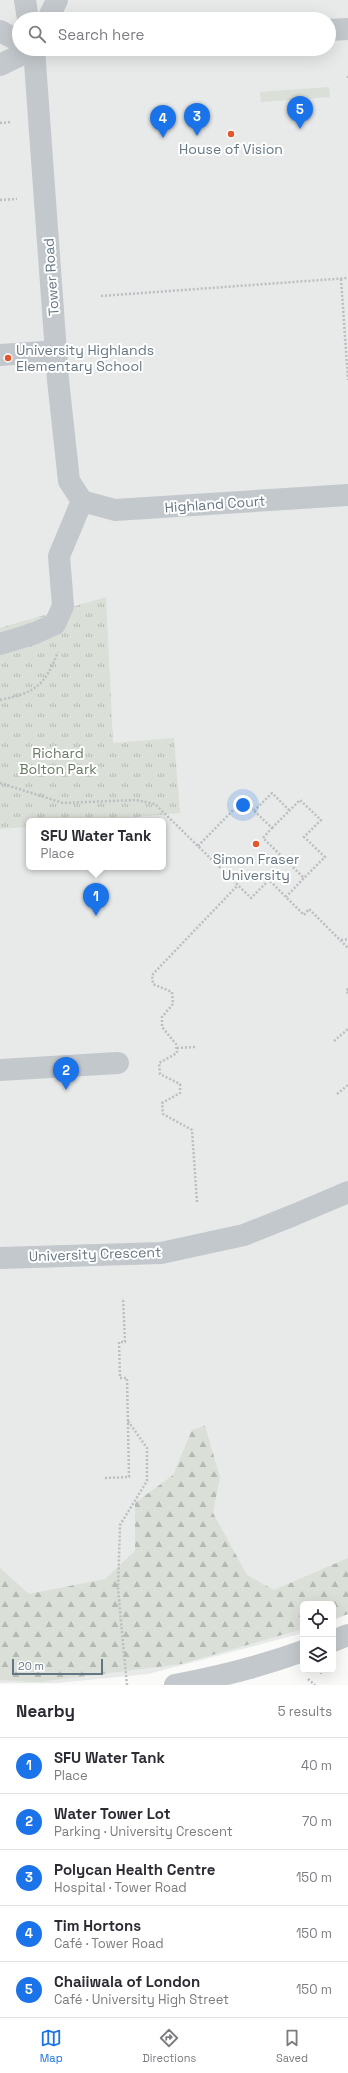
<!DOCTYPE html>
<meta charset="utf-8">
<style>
body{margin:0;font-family:"Space Grotesk",sans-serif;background:#f7f7f7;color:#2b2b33}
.controls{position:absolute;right:12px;bottom:12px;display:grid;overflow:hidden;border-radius:6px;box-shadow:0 4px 16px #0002}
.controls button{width:36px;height:36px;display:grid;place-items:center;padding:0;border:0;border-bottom:1px solid #e1e1e2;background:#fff;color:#2b2b33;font:20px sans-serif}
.scale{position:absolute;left:12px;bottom:10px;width:91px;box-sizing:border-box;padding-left:4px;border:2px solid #657683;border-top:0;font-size:11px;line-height:14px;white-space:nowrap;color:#657683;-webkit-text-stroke:3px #fff;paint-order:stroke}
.you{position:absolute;left:243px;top:805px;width:14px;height:14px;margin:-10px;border:3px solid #fff;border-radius:50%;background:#1a73e8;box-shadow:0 0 0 6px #1a73e833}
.badge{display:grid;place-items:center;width:26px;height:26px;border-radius:50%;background:#1a73e8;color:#fff;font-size:13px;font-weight:700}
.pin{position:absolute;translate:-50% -33px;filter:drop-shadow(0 1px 2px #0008)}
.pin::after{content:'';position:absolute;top:21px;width:14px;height:12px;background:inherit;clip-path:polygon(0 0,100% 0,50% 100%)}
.popup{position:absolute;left:26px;top:818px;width:140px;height:52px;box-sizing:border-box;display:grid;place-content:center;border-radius:6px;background:#fff;filter:drop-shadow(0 1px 3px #0005);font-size:13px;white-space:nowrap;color:#7c7c81}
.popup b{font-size:15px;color:#2b2b33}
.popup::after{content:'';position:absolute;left:50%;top:100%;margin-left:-8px;border:8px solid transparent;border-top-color:#fff}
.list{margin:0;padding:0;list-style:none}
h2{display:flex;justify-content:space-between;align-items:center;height:52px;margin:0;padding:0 16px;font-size:17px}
h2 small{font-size:13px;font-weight:400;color:#7c7c81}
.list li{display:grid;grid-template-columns:26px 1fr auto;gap:12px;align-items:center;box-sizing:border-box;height:56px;padding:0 16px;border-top:1px solid #e1e1e2}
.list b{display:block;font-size:15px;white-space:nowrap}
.list p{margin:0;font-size:13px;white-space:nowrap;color:#7c7c81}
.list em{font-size:13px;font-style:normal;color:#7c7c81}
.icon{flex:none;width:22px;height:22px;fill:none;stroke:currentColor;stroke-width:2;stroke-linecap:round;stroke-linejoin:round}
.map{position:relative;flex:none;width:348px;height:1685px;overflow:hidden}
.search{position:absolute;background:#fff;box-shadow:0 4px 16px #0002;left:12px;right:12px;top:12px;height:44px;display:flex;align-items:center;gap:10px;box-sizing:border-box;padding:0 14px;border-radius:22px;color:#7c7c81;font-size:15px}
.sheet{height:332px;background:#fff}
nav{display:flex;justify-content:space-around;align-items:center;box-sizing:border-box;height:56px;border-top:1px solid #e1e1e2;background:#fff;font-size:11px;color:#7c7c81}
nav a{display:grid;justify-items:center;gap:2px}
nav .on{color:#1a73e8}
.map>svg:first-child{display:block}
</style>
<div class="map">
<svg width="348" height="1685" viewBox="0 0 348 1685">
<defs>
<pattern id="forest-firs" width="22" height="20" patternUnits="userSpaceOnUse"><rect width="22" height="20" fill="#dadfd7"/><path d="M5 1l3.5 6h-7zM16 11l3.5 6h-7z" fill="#b4b9b4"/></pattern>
<pattern id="park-tufts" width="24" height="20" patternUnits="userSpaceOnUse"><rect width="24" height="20" fill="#dadfd7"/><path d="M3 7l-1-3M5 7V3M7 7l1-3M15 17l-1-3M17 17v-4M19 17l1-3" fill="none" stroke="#b4b9b4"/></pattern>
</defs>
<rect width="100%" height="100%" fill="#fafaf8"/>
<path fill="#e8e9e9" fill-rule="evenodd" d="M0,0H348V1614L333,1621V1604H303V1633L148,1674L58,1683H0ZM19,19H329V49H19ZM29,821H163V867H29Z"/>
<path fill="#dadfd7" d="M329,87L330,97L261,102L260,92Z"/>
<path fill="url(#forest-firs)" d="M205,1426L220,1477L213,1513L247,1575L274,1590L348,1558V1614L333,1619V1604H303V1629L181,1664L39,1682L0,1680V1568L29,1594L105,1579L135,1551V1503L173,1475L192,1430Z"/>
<path fill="url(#park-tufts)" d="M106,597L113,743L174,738L180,813L95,821H29V827L0,829V628Z"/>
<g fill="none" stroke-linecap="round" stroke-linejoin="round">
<path stroke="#bbbfc2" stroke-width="2.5" stroke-dasharray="2 2" stroke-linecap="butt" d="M348,76V80
M0,123L11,122
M0,200L17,199
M341,279L348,380
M101,296L348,278
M0,700C36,692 44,687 58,652
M0,783L63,803L136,800L155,804L251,898L269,880L304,915L309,909L348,948
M254,811L272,793L289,810
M272,828L300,800L321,820L304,837L325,857L304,878
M198,846L243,800L272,828L263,838L304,878L286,897
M341,940L348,939
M348,989L346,991L348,993
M334,1041L348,1029
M177,1048L195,1047
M337,1094L348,1085
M197,1202L192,1130L163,1114L162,1103L180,1093V1084L160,1074L159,1063L177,1053L176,1044L162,1027V1017L173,1004L172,992L153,984L152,975L238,885
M105,1478L129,1477L127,1378H120L119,1342H125L123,1298
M320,1673L329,1670
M308,1679L315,1685
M127,1685L118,1589L120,1525L147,1481V1448L128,1421"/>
<path stroke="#c3c8cc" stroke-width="22" d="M25,0L28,19
M48,19L57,0
M329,30L348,29
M0,31L19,41
M34,49L58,380L69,481L82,501
M0,65L33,49
M0,355L57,351
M82,501L115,510L348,495
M0,644L33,634L55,624L63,606L59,556L82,501
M0,1070L118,1063
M0,1258L161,1253L244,1235L294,1215L348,1192
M333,1641L348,1635
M175,1685C218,1677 262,1666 303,1651"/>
</g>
<g fill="#e4572e" stroke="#fff" stroke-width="1.5">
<circle cx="231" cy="134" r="4"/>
<circle cx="8" cy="358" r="4"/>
<circle cx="256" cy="844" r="4"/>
</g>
<g text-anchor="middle" stroke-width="4" stroke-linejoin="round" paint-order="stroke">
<g font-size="14" fill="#657683" stroke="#fff">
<text x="231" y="154">House of Vision</text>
<text x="16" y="355" text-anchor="start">University Highlands<tspan x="16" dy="16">Elementary School</tspan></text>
<text x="256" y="864">Simon Fraser<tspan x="256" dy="16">University</tspan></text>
</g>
<g font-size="14" fill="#657683" stroke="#fff">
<text transform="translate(51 277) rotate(-94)" y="5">Tower Road</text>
<text transform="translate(215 504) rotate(-4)" y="5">Highland Court</text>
<text transform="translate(95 1254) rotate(-2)" y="5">University Crescent</text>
</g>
<g font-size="14" fill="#687a64" stroke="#fff">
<text x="58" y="758">Richard<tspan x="58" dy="16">Bolton Park</tspan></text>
</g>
</g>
</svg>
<div class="controls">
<button><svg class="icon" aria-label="locate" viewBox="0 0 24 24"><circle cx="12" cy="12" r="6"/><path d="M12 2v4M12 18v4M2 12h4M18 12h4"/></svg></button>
<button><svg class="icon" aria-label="layers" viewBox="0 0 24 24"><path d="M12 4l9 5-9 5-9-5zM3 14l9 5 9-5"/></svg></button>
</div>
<div class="scale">20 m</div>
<div class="you"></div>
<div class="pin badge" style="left:96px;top:916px">1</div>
<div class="popup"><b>SFU Water Tank</b>Place</div>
<div class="pin badge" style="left:66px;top:1090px">2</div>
<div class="pin badge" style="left:197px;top:136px">3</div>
<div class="pin badge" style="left:163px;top:138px">4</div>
<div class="pin badge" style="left:300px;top:129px">5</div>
<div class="search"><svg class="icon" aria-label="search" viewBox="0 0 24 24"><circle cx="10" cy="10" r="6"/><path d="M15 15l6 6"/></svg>Search here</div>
</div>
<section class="sheet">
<h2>Nearby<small>5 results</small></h2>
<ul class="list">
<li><span class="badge">1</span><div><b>SFU Water Tank</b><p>Place</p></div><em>40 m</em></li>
<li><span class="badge">2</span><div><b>Water Tower Lot</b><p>Parking · University Crescent</p></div><em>70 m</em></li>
<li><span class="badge">3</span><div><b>Polycan Health Centre</b><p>Hospital · Tower Road</p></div><em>150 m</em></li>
<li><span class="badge">4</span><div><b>Tim Hortons</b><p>Café · Tower Road</p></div><em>150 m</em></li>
<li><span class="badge">5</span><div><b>Chaiiwala of London</b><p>Café · University High Street</p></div><em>150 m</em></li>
</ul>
</section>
<nav>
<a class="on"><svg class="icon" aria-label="map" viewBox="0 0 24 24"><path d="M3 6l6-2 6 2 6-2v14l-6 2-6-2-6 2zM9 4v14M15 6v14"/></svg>Map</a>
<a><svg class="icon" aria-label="directions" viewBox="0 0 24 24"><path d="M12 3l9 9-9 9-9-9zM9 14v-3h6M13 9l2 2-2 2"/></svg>Directions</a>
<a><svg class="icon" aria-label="saved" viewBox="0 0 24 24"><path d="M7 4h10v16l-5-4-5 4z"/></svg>Saved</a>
</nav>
